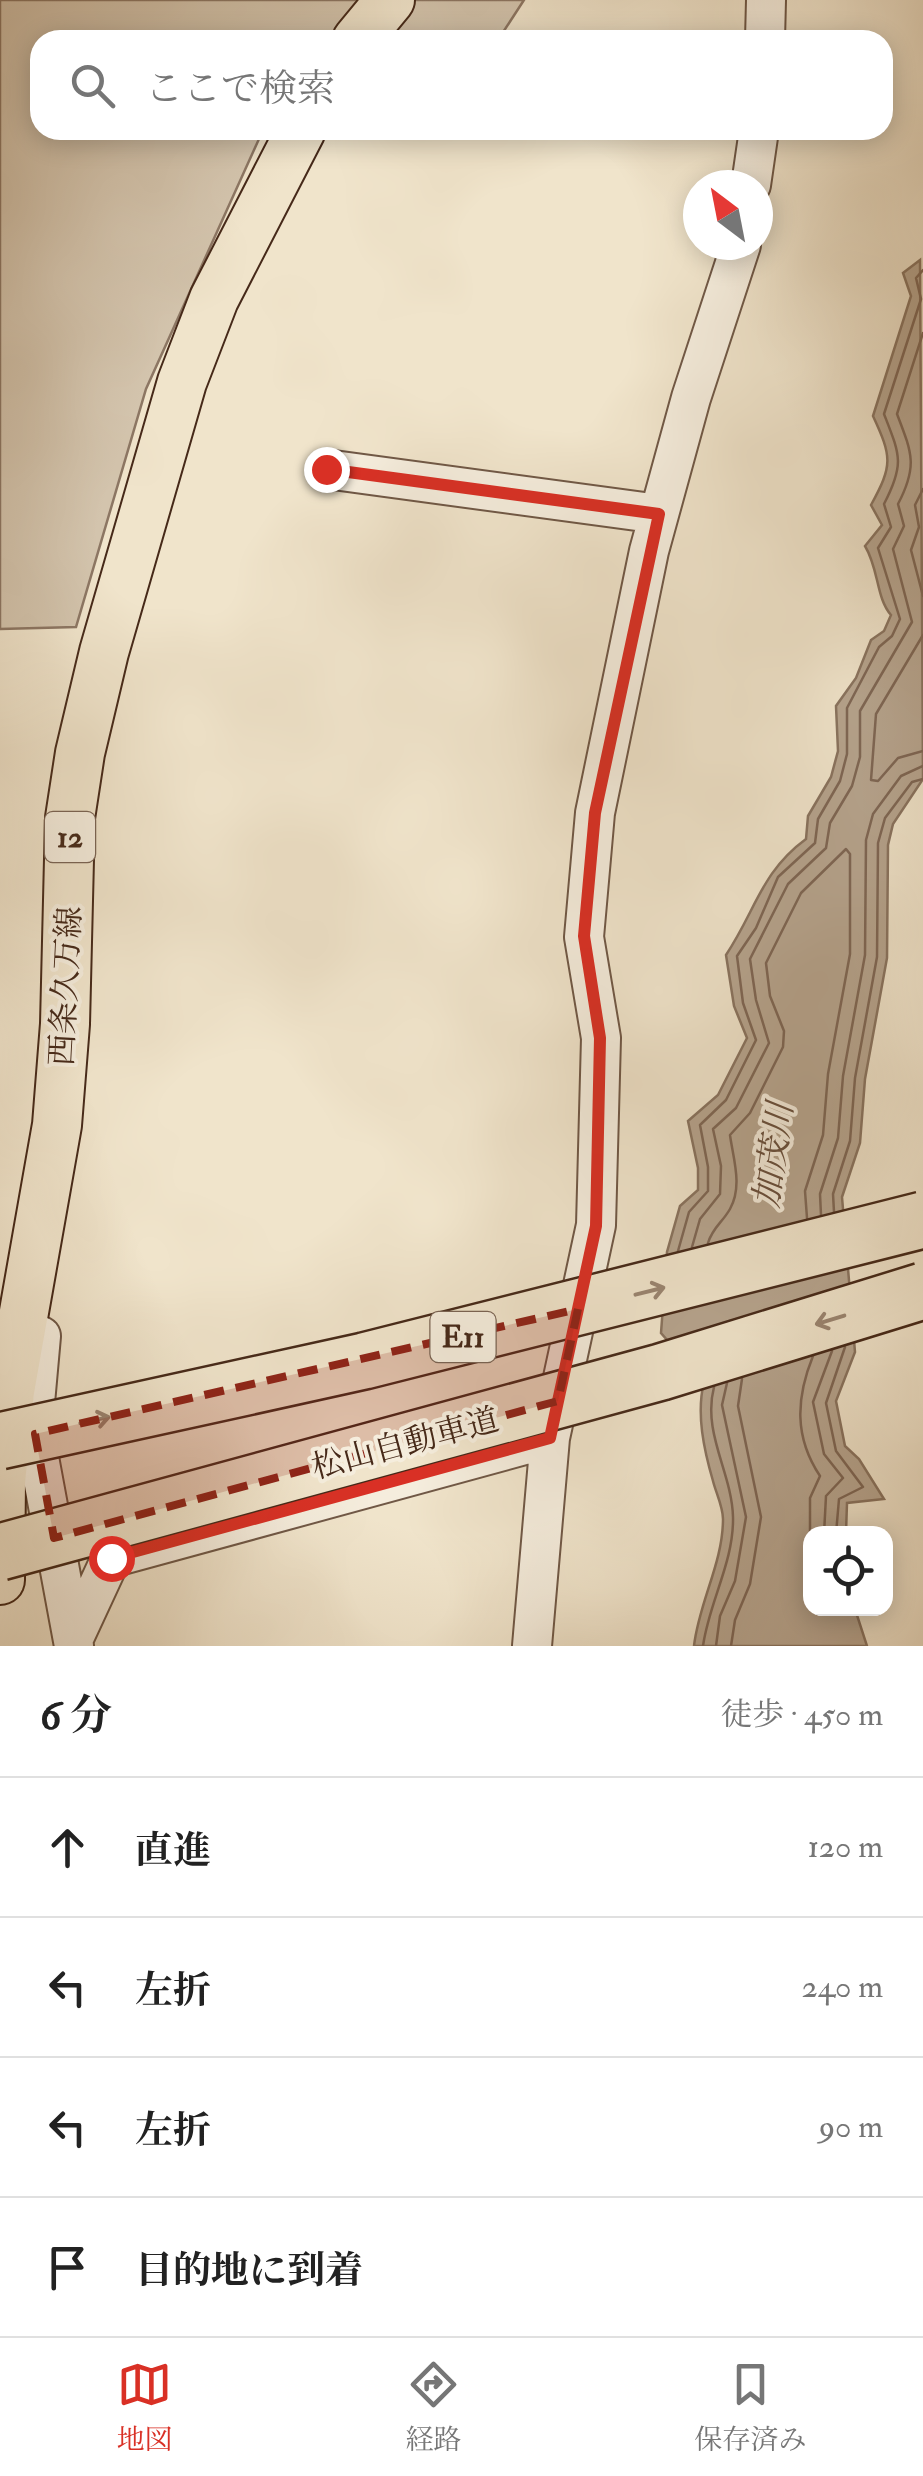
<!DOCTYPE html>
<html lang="ja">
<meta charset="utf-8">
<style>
body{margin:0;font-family:"IM FELL Double Pica","Noto Serif JP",serif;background:#f2f2f2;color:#222}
.controls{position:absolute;right:30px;bottom:30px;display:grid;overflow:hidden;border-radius:20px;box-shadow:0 5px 25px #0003}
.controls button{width:90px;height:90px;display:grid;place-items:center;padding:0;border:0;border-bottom:2px solid #e0e0e0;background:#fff;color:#222;font:50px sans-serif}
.compass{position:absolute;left:683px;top:170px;width:90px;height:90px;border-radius:50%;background:#fff;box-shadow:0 5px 25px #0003;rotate:328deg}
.stop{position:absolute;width:30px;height:30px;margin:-22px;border:8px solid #d93025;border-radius:50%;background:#fff}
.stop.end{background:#d93025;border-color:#fff;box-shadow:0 2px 10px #0008}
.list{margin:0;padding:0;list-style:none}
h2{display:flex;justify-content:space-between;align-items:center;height:130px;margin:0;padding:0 40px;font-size:42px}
h2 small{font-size:32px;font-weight:400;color:#767676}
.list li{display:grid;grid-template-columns:65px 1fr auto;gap:30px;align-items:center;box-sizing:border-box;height:140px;padding:0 40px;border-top:2px solid #e0e0e0}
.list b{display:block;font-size:38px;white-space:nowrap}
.list em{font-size:32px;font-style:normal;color:#767676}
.icon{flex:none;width:55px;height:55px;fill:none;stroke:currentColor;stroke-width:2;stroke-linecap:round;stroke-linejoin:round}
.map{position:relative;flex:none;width:923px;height:1646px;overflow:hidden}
.search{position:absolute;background:#fff;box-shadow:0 5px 25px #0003;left:30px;right:30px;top:30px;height:110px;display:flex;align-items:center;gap:25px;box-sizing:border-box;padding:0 35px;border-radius:30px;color:#767676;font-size:38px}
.sheet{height:690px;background:#fff}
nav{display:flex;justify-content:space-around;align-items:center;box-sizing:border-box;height:140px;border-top:2px solid #e0e0e0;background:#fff;font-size:28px;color:#767676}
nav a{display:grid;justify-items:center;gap:5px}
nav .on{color:#d93025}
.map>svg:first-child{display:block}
</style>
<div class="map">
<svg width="923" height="1646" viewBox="0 0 923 1646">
<rect width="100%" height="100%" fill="#f0e4cb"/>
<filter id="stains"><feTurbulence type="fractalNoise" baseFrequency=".002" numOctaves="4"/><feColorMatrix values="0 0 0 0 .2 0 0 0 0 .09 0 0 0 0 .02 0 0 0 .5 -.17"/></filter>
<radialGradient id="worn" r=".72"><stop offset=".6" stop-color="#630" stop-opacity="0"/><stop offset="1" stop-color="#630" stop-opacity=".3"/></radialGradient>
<path fill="#d3c4ad" stroke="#8c7663" stroke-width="2.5" d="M0,0H524L498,40H40V130H263L146,389L76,627L0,629Z"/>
<path fill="#b6a48e" stroke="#89735f" stroke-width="2.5" d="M920,260L923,779L893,824L888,845L887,958L865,1079L860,1143L842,1197L855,1352L836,1401L845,1446L859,1459L884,1499L847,1503L846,1533L810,1534V1608L855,1609L867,1646H694C699,1602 723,1563 723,1519C723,1507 716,1493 713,1481C704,1450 696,1414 704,1382L661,1333L667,1252L680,1206L698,1190V1168L688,1121L718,1095L747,1038L734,1006L726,955C756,910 761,872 806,839L808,816L831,777L838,751L836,706L856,678L871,640L884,631L891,615C876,598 879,569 865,546L882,525L871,505C893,465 892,457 873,416L911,296L903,273Z"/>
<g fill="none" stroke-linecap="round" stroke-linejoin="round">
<path stroke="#7e6654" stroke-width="2.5" d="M923,489L915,505L919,527L911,550L923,596
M923,635L876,714L871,780L878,781L898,758L923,751
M834,1212L833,1194L850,1141L855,1078L877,957L878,843L885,818L912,782L923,779
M821,1215L820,1194L838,1138L843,1076L865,955L866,840L873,814L901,776L923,766
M708,1243C713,1227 722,1223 730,1209C743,1186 733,1158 730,1135L750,1113L783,1047L784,1031L770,996L766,963L801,893L846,849L850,854V954L828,1074L823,1135L805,1191L807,1218
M692,1247L700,1219L720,1194L721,1166L713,1129L736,1108L769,1043L756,1000L750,959L788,884L826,848L830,823L852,786L860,757V711L912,622L893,549L904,526L898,504C918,466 912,453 897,414L923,333
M678,1251L689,1212L708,1191V1167L700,1125L726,1100L756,1040L743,1003L737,956L756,928L778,877L815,843L818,819L840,781L847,754V708L879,647L892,636L900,619L878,548L891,527L884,504C905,464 900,455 884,414L921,299L916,278L923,270
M824,1534L826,1496L843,1478L824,1454L813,1402L832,1351
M836,1534L839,1499L863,1487L836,1451L826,1403L845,1347
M810,1544V1498L820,1476C794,1437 796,1398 813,1356
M703,1646C709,1602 734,1562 733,1517C732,1473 702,1433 714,1387
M716,1646L720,1616L735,1581L746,1517L722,1405L727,1383
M731,1646L735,1620L750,1584L761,1517L738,1406L742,1379"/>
<g stroke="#705846" stroke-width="42">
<path id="minor" d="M765,40L766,0
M751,185L759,130
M326,469L659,514
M41,1336L33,1425L74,1646
M73,1640L111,1558L550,1438
M532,1646L550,1438L596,1225L601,1038L584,937L595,813L649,551L691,398L741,245"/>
</g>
<g stroke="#462919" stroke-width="52">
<path id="major" d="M357,40L390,0
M0,1580L1,1482L10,1391L57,1125L65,1024L70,818L80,753L104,652L182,382L214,299L301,130"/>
</g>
<use href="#minor" stroke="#f5eddd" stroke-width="38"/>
<use href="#major" stroke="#f0e4cb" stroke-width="48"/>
<g stroke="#462919" stroke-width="60" stroke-linecap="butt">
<path id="highway-bridge" d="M0,1441L364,1361L923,1220
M0,1552L661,1372L923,1291"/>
</g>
<use href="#highway-bridge" stroke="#f0e4cb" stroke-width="55"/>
</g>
<defs><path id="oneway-shaft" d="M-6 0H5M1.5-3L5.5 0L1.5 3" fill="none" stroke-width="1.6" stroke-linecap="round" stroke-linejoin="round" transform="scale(2.5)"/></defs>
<g stroke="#9b8672">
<use href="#oneway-shaft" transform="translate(650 1291) rotate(-14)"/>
<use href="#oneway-shaft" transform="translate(830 1320) rotate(163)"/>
<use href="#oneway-shaft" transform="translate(95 1420) rotate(-12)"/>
</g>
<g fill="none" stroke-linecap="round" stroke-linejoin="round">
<path stroke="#d93025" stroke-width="12" d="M111,1558L550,1438L596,1226L600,1038L584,936L595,813L659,514L326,469"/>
</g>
<path fill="#8f2418" fill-opacity="0.2" stroke="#8f2418" stroke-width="8" stroke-dasharray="20 12" stroke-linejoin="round" d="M578,1309L558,1401L54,1538L35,1434Z"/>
<g text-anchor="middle" stroke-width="8" stroke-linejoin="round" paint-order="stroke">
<g fill="#f5eddd" stroke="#7a6454" stroke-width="2.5">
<rect x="45" y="812" width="50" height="50" rx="8"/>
<rect x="430.5" y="1312" width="65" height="50" rx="8"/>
</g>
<g font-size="30" font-weight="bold" fill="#462919">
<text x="70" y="847">12</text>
<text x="463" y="1347">E11</text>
</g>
<g font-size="32" fill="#462919" stroke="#f5eddd">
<text transform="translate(65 986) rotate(-87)" y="11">西条久万線</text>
<text transform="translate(405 1443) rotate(-15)" y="11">松山自動車道</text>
</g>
<g font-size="35" font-style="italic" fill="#684e3c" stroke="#f5eddd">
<text transform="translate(773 1155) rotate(-82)" y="12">加茂川</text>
</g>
</g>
<rect width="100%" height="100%" filter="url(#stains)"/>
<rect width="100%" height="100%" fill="url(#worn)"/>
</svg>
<div class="controls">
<button><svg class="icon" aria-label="locate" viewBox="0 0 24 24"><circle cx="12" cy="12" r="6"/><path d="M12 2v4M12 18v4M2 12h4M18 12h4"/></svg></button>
</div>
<svg class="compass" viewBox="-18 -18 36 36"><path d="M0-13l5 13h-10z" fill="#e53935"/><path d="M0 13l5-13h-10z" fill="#767676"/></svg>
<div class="stop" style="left:111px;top:1558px"></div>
<div class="stop end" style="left:326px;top:469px"></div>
<div class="search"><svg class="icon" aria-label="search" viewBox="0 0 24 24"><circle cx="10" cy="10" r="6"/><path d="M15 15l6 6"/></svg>ここで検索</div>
</div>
<section class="sheet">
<h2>6 分<small>徒歩 · 450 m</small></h2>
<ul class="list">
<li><svg class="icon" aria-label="ahead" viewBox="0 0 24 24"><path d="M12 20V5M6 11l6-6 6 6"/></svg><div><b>直進</b></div><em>120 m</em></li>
<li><svg class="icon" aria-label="left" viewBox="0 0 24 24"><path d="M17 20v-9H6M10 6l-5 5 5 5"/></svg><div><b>左折</b></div><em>240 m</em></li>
<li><svg class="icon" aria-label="left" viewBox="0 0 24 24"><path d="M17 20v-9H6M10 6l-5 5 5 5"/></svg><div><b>左折</b></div><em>90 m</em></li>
<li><svg class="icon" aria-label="arrive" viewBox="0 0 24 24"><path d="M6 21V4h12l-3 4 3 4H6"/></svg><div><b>目的地に到着</b></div></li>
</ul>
</section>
<nav>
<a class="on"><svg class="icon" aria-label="map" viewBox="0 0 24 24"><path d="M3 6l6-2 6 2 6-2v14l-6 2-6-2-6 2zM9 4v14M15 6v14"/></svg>地図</a>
<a><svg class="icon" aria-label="directions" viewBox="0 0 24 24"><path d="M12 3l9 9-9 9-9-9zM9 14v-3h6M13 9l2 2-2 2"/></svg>経路</a>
<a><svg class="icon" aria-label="saved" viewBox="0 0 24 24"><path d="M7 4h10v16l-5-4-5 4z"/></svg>保存済み</a>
</nav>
